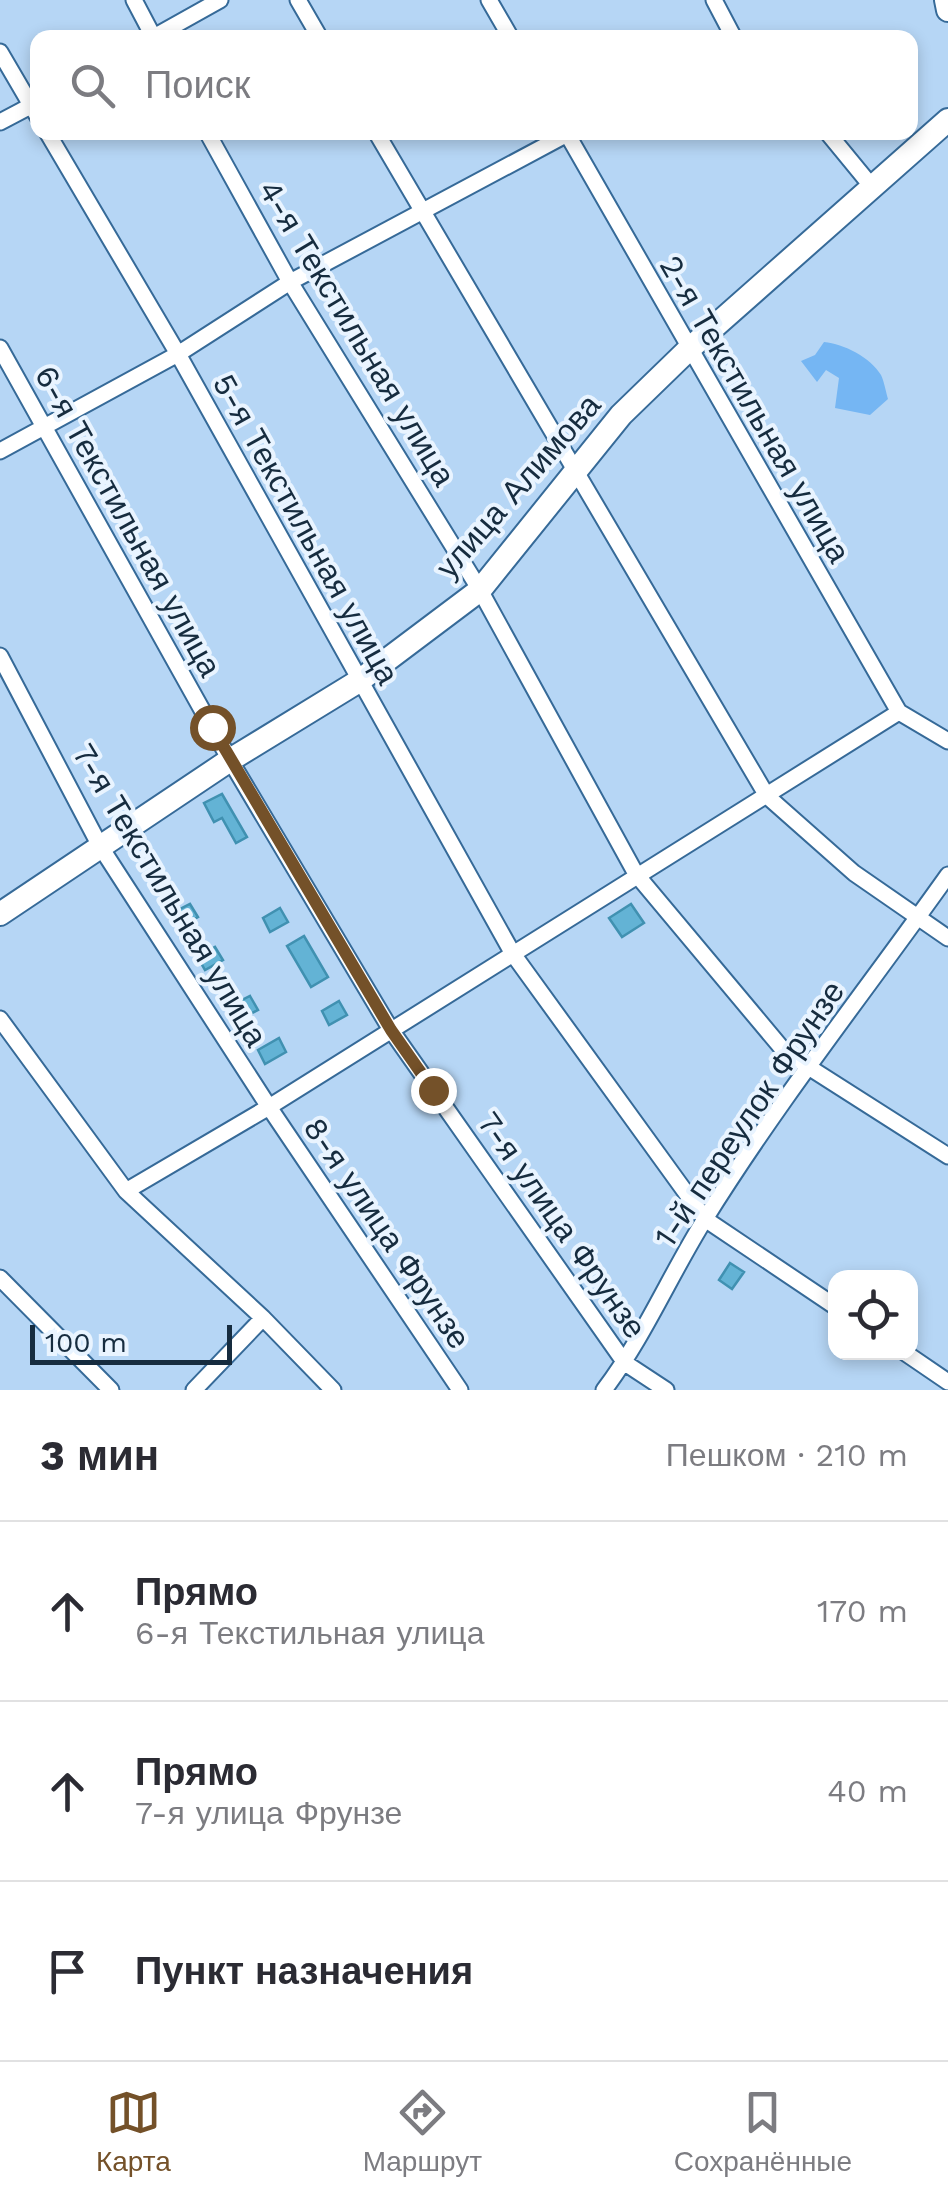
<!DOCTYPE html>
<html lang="ru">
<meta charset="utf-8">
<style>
body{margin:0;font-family:"Work Sans",sans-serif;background:#f7f7f7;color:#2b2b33}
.controls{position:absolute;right:30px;bottom:30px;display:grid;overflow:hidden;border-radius:20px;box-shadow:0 5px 15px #0003}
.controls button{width:90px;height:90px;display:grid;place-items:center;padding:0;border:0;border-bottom:2px solid #e1e1e2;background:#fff;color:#2b2b33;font:50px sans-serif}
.scale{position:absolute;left:30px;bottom:25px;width:202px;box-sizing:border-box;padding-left:10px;border:5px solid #162c3f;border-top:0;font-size:28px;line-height:35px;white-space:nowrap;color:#162c3f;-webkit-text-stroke:8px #e9f4ff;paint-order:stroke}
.stop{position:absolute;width:30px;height:30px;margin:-22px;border:8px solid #745129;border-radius:50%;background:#fff}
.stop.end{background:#745129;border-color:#fff;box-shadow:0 2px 10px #0008}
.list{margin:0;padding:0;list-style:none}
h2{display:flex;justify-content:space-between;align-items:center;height:130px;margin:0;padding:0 40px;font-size:42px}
h2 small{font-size:32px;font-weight:400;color:#7c7c81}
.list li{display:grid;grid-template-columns:65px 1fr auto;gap:30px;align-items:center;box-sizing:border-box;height:180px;padding:0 40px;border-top:2px solid #e1e1e2}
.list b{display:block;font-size:38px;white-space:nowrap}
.list p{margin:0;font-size:32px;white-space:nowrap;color:#7c7c81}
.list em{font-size:32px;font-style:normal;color:#7c7c81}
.icon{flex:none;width:55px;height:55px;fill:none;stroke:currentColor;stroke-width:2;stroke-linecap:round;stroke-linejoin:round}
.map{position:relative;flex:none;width:948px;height:1390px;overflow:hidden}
.search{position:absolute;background:#fff;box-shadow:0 5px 15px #0003;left:30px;right:30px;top:30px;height:110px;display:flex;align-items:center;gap:25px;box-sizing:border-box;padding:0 35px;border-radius:20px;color:#7c7c81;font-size:38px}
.sheet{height:670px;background:#fff}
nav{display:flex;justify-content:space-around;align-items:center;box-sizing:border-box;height:140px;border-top:2px solid #e1e1e2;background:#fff;font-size:28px;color:#7c7c81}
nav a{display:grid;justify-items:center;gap:5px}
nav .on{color:#745129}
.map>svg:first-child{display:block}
</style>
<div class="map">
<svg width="948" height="1390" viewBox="0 0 948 1390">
<rect width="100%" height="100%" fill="#b6d6f5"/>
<path fill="#75b6f3" d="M824,342C844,344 870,357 881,375C884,381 886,392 888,399L870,415L835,408L839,378L826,370L817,382L801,361L815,355Z"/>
<path fill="#63b3d5" stroke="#4091b1" stroke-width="2.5" d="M222,794L247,837L236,843L222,818L214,822L204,803Z
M190,904L198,917L180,927L172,913Z
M631,904L644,923L622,937L609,918Z
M280,908L288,922L270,932L263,918Z
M304,936L328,977L311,987L287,946Z
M215,947L223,960L205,970L197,956Z
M250,996L258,1010L240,1019L232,1005Z
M339,1001L347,1015L329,1025L322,1011Z
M279,1038L286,1052L265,1064L258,1050Z
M730,1263L744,1272L732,1289L719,1280Z"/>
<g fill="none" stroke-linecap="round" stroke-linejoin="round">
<g stroke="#366a98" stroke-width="19">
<path id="street" d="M134,0L154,38
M298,0L320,38
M489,0L511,38
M714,0L734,38
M152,38L220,0
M0,52L38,117
M0,122L38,102
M47,132L178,354L513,954L705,1219L836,1307
M207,132L290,282L480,590L636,874L785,1052L948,1156
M376,132L767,796L854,873L948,938
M566,132L899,712L948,741
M827,132L873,188
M0,348L230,760L391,1030L625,1363L666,1390
M0,451L178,354L290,282L571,132
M0,656L100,846L269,1107L460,1390
M0,1019L126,1191L263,1318L333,1390
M126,1191L269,1107L899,712
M0,1278L111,1390
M904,1352L948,1382
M194,1390L263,1318
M604,1390C644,1337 670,1275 705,1219C779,1100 867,989 948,875"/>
</g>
<g stroke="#366a98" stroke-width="26">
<path id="secondary" d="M946,0L948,10
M0,914L230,760L359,681L480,590L621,415L688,350L948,120"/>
</g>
<use href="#street" stroke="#fff" stroke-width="15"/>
<use href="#secondary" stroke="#fff" stroke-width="22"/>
</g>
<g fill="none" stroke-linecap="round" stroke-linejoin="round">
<path stroke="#745129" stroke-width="12" d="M212,727L391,1030L433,1090"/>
</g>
<g text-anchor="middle" stroke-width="8" stroke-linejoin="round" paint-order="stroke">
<g font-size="32" fill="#162c3f" stroke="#e9f4ff">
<text transform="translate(357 333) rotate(59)" y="11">4-я Текстильная улица</text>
<text transform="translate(755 409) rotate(60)" y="11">2-я Текстильная улица</text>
<text transform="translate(518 486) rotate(-49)" y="11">улица Алимова</text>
<text transform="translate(128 521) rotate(61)" y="11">6-я Текстильная улица</text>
<text transform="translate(306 529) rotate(61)" y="11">5-я Текстильная улица</text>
<text transform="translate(170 895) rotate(59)" y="11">7-я Текстильная улица</text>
<text transform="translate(749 1114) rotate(-56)" y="11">1-й переулок Фрунзе</text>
<text transform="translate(562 1225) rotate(55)" y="11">7-я улица Фрунзе</text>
<text transform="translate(387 1233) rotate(56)" y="11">8-я улица Фрунзе</text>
</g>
</g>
</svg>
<div class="controls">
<button><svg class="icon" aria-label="locate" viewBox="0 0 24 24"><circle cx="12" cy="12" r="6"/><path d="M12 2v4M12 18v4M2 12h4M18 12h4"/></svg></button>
</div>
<div class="scale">100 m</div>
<div class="stop" style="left:212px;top:727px"></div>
<div class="stop end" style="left:433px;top:1090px"></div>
<div class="search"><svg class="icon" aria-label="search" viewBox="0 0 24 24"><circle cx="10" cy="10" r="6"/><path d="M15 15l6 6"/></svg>Поиск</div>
</div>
<section class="sheet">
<h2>3 мин<small>Пешком · 210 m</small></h2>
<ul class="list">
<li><svg class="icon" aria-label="ahead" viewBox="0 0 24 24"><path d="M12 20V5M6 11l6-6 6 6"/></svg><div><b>Прямо</b><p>6-я Текстильная улица</p></div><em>170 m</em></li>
<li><svg class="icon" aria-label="ahead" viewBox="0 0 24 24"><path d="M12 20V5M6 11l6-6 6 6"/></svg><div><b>Прямо</b><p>7-я улица Фрунзе</p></div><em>40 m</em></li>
<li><svg class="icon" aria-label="arrive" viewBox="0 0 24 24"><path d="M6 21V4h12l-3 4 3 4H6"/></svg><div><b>Пункт назначения</b></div></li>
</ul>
</section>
<nav>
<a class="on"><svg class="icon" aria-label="map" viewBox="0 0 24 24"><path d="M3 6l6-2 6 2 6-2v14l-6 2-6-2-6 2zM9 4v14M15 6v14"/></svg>Карта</a>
<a><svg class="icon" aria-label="directions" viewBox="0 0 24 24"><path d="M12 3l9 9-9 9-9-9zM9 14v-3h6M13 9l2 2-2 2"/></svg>Маршрут</a>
<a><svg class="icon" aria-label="saved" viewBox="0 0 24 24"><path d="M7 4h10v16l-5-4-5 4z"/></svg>Сохранённые</a>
</nav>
